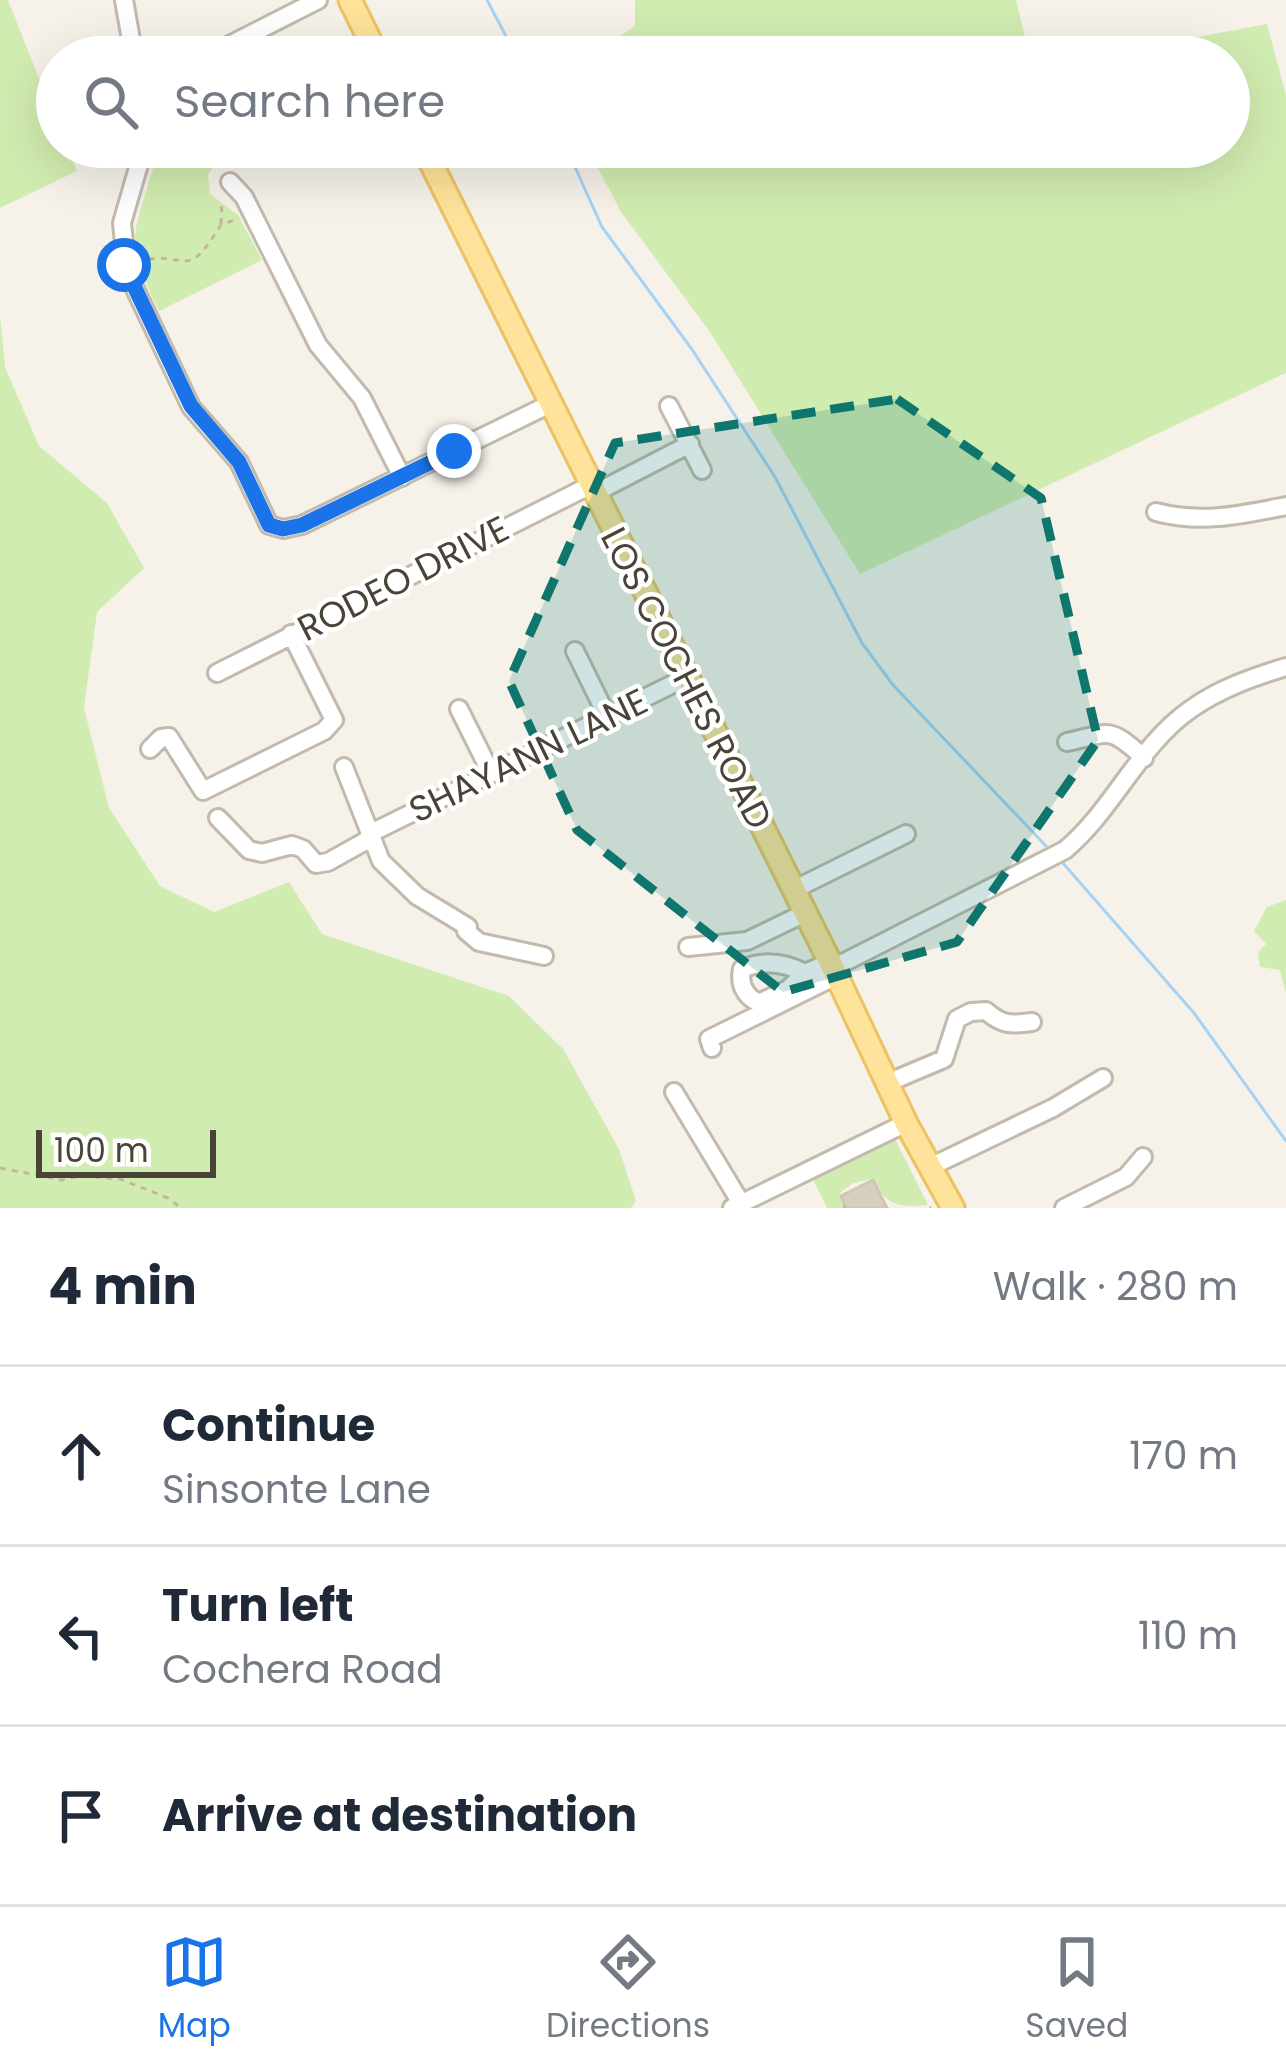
<!DOCTYPE html>
<meta charset="utf-8">
<style>
body{margin:0;font-family:Poppins,sans-serif;background:#f2f2f3;color:#1f2937}
.scale{position:absolute;left:36px;bottom:30px;width:180px;box-sizing:border-box;padding-left:12px;border:6px solid #4a4337;border-top:0;font-size:33px;line-height:42px;white-space:nowrap;color:#4a4337;-webkit-text-stroke:9px #fff;paint-order:stroke}
.stop{position:absolute;width:36px;height:36px;margin:-27px;border:9px solid #1a73e8;border-radius:50%;background:#fff}
.stop.end{background:#1a73e8;border-color:#fff;box-shadow:0 3px 12px #0008}
.list{margin:0;padding:0;list-style:none}
h2{display:flex;justify-content:space-between;align-items:center;height:156px;margin:0;padding:0 48px;font-size:51px}
h2 small{font-size:39px;font-weight:400;color:#747a83}
.list li{display:grid;grid-template-columns:78px 1fr auto;gap:36px;align-items:center;box-sizing:border-box;height:180px;padding:0 48px;border-top:3px solid #e0e1e3}
.list b{display:block;font-size:45px;white-space:nowrap}
.list p{margin:0;font-size:39px;white-space:nowrap;color:#747a83}
.list em{font-size:39px;font-style:normal;color:#747a83}
.icon{flex:none;width:66px;height:66px;fill:none;stroke:currentColor;stroke-width:2;stroke-linecap:round;stroke-linejoin:round}
.map{position:relative;flex:none;width:1286px;height:1208px;overflow:hidden}
.search{position:absolute;background:#fff;box-shadow:0 12px 48px #0002;left:36px;right:36px;top:36px;height:132px;display:flex;align-items:center;gap:30px;box-sizing:border-box;padding:0 42px;border-radius:66px;color:#747a83;font-size:45px}
.sheet{height:696px;background:#fff}
nav{display:flex;justify-content:space-around;align-items:center;box-sizing:border-box;height:168px;border-top:3px solid #e0e1e3;background:#fff;font-size:33px;color:#747a83}
nav a{display:grid;justify-items:center;gap:6px}
nav .on{color:#1a73e8}
.map>svg:first-child{display:block}
</style>
<div class="map">
<svg width="1286" height="1208" viewBox="0 0 1286 1208">
<rect width="100%" height="100%" fill="#f6f2ea"/>
<path fill="#d1ecb1" d="M0,0H8L57,124V147H67L77,171L0,208Z
M635,0H1016L1030,57H589L635,26Z
M1267,24L1286,95V373L860,574L710,332L621,212L587,147H1229V57H1091Z
M156,157L217,161L208,175L210,194L238,215L262,260L159,311C120,233 136,234 156,157Z
M0,316L5,367L39,446L107,503L144,568L97,612L84,708L109,808L160,886L214,912L289,882L322,934L509,996L563,1049L619,1149L636,1201L631,1208H0Z
M1286,900V993L1280,970L1260,967L1258,952L1266,944L1254,931L1267,907Z
M894,1137L928,1205C898,1208 886,1205 872,1179L853,1183L840,1193L844,1208H827L812,1177Z"/>
<g fill="none" stroke-linecap="round" stroke-linejoin="round">
<path stroke="#a4d3f5" stroke-width="3" d="M487,0L517,57
M566,147L602,227L691,348L775,477L862,643L893,685L1046,846
M1062,862L1194,1013L1286,1141"/>
</g>
<path fill="#d8cebf" stroke="#d3c6b1" stroke-width="3" d="M873,1180L887,1208H846L841,1196Z"/>
<g fill="none" stroke-linecap="round" stroke-linejoin="round">
<g stroke="#c2baac" stroke-width="22">
<path id="minor" d="M124,0L134,57
M206,57L318,0
M144,147L122,223L127,272L191,407L239,462L269,525L283,529L302,525L550,404
M230,182L244,197L318,345L362,398L402,477
M669,406L702,470
M595,493L690,444
M1156,512C1201,524 1241,515 1286,506
M575,651L607,716
M217,673L591,485
M459,709L491,773
M1067,742C1110,733 1108,725 1144,758
M150,749L161,738L169,737L203,791L324,731L334,720L291,634
M344,767L381,861L417,896L468,927L466,931L479,942L544,956
M218,818L249,850L262,853L292,845L303,849L316,864L328,862L371,838
M369,834L687,677
M793,890L906,834
M688,947L747,941L805,913
M833,968L1065,850C1113,810 1139,745 1191,709C1219,689 1253,677 1286,667
M805,973L788,989L759,1003C744,996 739,984 742,969C763,960 784,962 805,973L830,962
M712,1048L709,1039L836,976
M887,1083L944,1059L957,1019L971,1012L986,1011C1002,1025 1011,1025 1032,1022
M674,1092L741,1203
M932,1166L1053,1108L1103,1078
M732,1208L906,1123
M1064,1208L1126,1177L1143,1157"/>
</g>
<g stroke="#ebc363" stroke-width="27">
<path id="major" d="M350,0L378,57
M423,147L833,968L906,1123L953,1208"/>
</g>
<path stroke="#c5b79c" stroke-width="3" stroke-dasharray="6 6" stroke-linecap="butt" d="M221,224L222,202
M137,261C191,249 183,285 221,225L239,218
M0,1168L62,1180L79,1176L120,1179L168,1198L181,1208
M844,1208L845,1205
M930,1208L931,1207"/>
<use href="#minor" stroke="#fff" stroke-width="16"/>
<use href="#major" stroke="#ffe39a" stroke-width="21"/>
</g>
<g fill="none" stroke-linecap="round" stroke-linejoin="round">
<path stroke="#1a73e8" stroke-width="15" d="M124,265L191,406L239,462L269,525L283,529L302,525L454,451"/>
</g>
<path fill="#0f766e" fill-opacity="0.2" stroke="#0f766e" stroke-width="9" stroke-dasharray="24 15" stroke-linejoin="round" d="M897,399L1041,498L1098,740L957,942L783,992L577,830L509,681L615,443Z"/>
<g text-anchor="middle" stroke-width="9" stroke-linejoin="round" paint-order="stroke">
<g font-size="36" fill="#4a4337" stroke="#fff">
<text transform="translate(403 578) rotate(-27)" y="13">RODEO DRIVE</text>
<text transform="translate(687 678) rotate(63)" y="13">LOS COCHES ROAD</text>
<text transform="translate(528 755) rotate(-26)" y="13">SHAYANN LANE</text>
</g>
</g>
</svg>
<div class="scale">100 m</div>
<div class="stop" style="left:124px;top:265px"></div>
<div class="stop end" style="left:454px;top:451px"></div>
<div class="search"><svg class="icon" aria-label="search" viewBox="0 0 24 24"><circle cx="10" cy="10" r="6"/><path d="M15 15l6 6"/></svg>Search here</div>
</div>
<section class="sheet">
<h2>4 min<small>Walk · 280 m</small></h2>
<ul class="list">
<li><svg class="icon" aria-label="ahead" viewBox="0 0 24 24"><path d="M12 20V5M6 11l6-6 6 6"/></svg><div><b>Continue</b><p>Sinsonte Lane</p></div><em>170 m</em></li>
<li><svg class="icon" aria-label="left" viewBox="0 0 24 24"><path d="M17 20v-9H6M10 6l-5 5 5 5"/></svg><div><b>Turn left</b><p>Cochera Road</p></div><em>110 m</em></li>
<li><svg class="icon" aria-label="arrive" viewBox="0 0 24 24"><path d="M6 21V4h12l-3 4 3 4H6"/></svg><div><b>Arrive at destination</b></div></li>
</ul>
</section>
<nav>
<a class="on"><svg class="icon" aria-label="map" viewBox="0 0 24 24"><path d="M3 6l6-2 6 2 6-2v14l-6 2-6-2-6 2zM9 4v14M15 6v14"/></svg>Map</a>
<a><svg class="icon" aria-label="directions" viewBox="0 0 24 24"><path d="M12 3l9 9-9 9-9-9zM9 14v-3h6M13 9l2 2-2 2"/></svg>Directions</a>
<a><svg class="icon" aria-label="saved" viewBox="0 0 24 24"><path d="M7 4h10v16l-5-4-5 4z"/></svg>Saved</a>
</nav>
